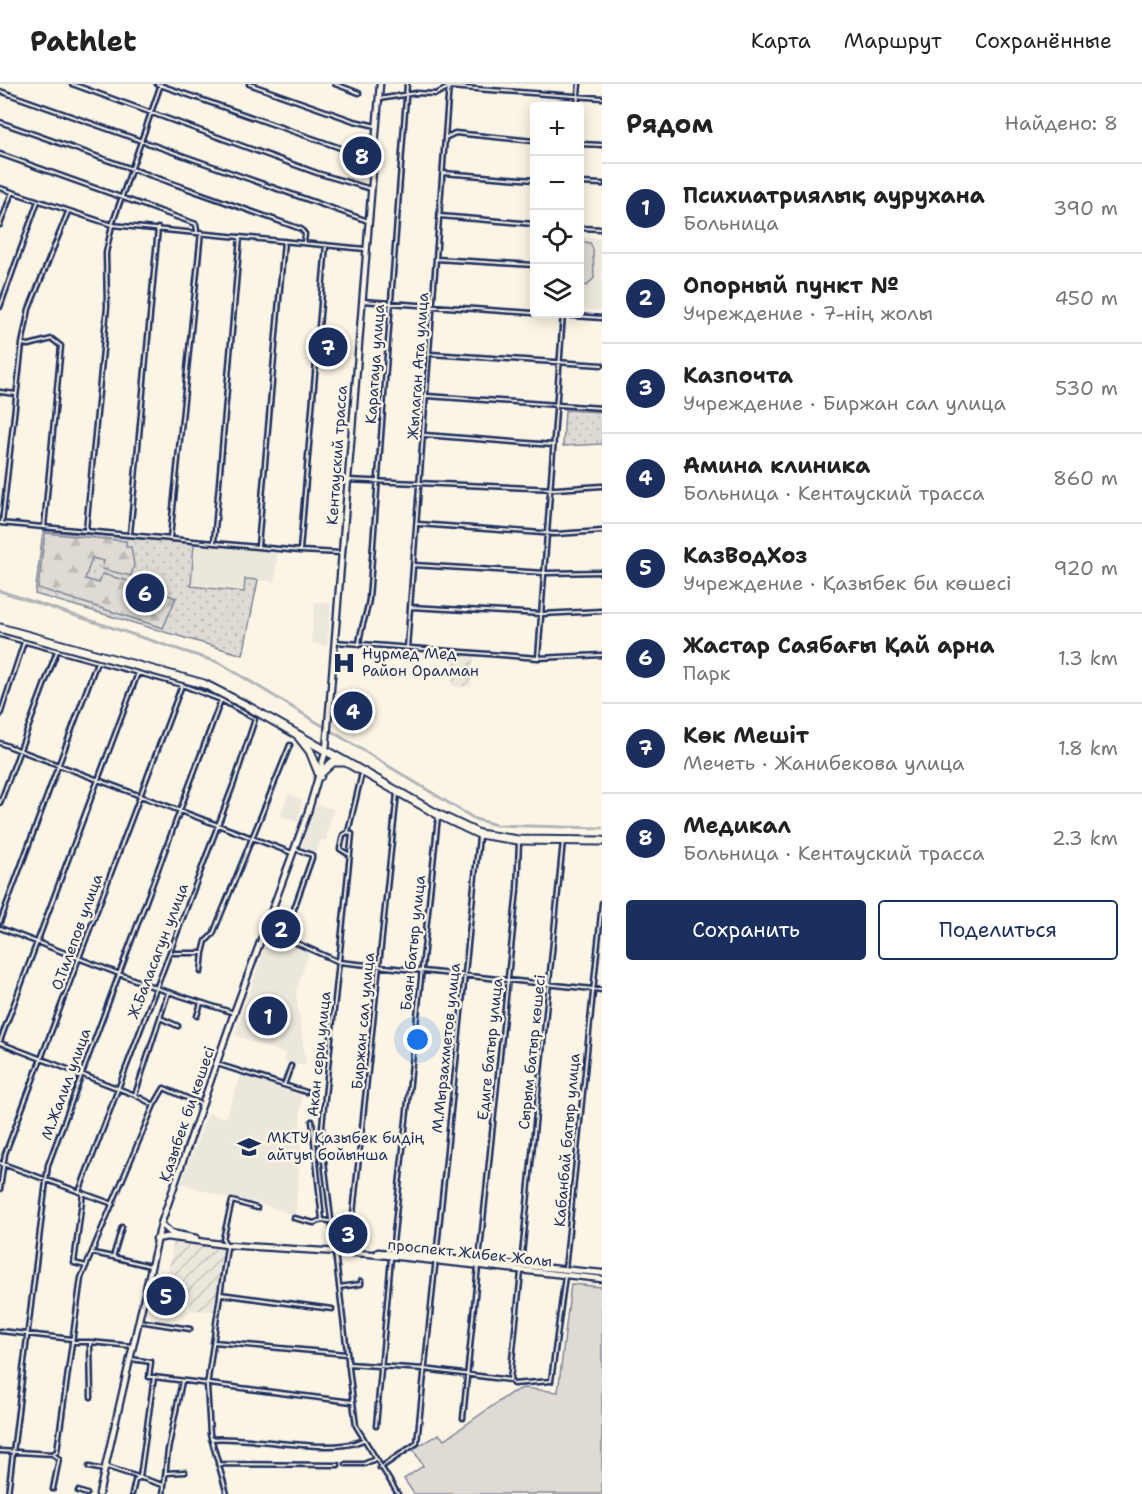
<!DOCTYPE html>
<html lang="ru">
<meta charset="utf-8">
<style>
body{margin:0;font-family:"Shantell Sans",sans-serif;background:#f6f6f6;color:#222}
.controls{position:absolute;right:18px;top:18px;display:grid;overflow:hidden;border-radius:6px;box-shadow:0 3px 15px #0003}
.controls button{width:54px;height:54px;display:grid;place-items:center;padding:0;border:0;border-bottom:2px solid #e0e0e0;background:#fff;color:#222;font:30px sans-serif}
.you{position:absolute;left:418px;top:956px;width:21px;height:21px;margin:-15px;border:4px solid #fff;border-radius:50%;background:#1a73e8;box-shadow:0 0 0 9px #1a73e833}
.badge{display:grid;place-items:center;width:39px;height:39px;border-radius:50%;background:#1b2f5e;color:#fff;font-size:20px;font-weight:700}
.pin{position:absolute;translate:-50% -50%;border:3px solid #fff;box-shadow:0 2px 6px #0006}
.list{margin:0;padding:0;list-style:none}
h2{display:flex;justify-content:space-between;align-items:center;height:78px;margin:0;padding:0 24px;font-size:26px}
h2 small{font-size:20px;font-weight:400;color:#767676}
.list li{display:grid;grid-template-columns:39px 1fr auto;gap:18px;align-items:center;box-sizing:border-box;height:90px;padding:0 24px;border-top:2px solid #e0e0e0}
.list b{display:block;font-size:22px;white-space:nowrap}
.list p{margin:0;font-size:20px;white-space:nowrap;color:#767676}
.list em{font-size:20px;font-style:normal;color:#767676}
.actions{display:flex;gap:12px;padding:18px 24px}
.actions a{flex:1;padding:14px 0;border:2px solid #1b2f5e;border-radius:6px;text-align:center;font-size:21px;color:#1b2f5e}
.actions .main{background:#1b2f5e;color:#fff}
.icon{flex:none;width:33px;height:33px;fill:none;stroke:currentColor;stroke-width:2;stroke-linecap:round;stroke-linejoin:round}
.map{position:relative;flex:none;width:602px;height:1410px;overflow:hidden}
header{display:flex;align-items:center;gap:36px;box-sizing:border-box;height:84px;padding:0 30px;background:#fff;border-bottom:2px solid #e0e0e0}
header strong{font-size:28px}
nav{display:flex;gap:33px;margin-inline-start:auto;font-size:21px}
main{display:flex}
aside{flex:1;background:#fff}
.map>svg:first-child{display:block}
</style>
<header>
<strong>Pathlet</strong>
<nav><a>Карта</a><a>Маршрут</a><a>Сохранённые</a></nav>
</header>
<main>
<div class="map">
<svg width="602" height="1410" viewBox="0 0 602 1410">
<defs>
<pattern id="industrial-furrows" width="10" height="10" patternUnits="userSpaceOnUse" patternTransform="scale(1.5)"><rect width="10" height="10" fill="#ece7dc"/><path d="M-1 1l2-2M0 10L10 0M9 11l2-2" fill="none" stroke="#cac6bf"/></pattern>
<pattern id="grass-dots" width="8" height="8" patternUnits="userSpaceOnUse" patternTransform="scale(1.5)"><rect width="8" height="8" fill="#dfdbd4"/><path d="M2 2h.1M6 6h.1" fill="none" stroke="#bfbcb8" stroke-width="1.8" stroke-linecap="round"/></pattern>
<pattern id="forest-firs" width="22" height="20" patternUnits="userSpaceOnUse" patternTransform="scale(1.5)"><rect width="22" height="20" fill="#dfdbd4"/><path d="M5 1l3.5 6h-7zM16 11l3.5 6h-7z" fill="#bfbcb8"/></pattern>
</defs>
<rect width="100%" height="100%" fill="#fcf5e5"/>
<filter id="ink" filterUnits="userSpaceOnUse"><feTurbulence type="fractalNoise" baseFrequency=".0167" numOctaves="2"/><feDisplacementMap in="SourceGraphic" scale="12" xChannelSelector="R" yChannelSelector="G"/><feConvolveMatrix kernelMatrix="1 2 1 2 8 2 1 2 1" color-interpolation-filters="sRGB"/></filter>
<g filter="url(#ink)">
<path fill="#ece7dc" d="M580,153L602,155V227L580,225Z
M195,458L278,466L275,498L244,494L243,506L191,501Z
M315,518L331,519L327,562L314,560L311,557Z
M288,709L302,716L298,738L280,732Z
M316,720L333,725L326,756H321L316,768L301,764Z
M269,851L310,866L296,908L306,981H293L284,976L286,970L235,951Z
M242,990L302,1010L299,1052L302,1053L295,1132L253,1117L251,1122L181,1099L208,1029L225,1034Z"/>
<path fill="url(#industrial-furrows)" d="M454,570L474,572L471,603L452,602Z
M174,1155L224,1162L214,1227L190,1226L191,1211L165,1207Z"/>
<path fill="url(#grass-dots)" stroke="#7d8599" stroke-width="1.5" d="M565,326L602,328V360L563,362Z
M43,447L194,459L191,502L244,508L245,495L258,496L243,571L35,510Z"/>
<path fill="url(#forest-firs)" stroke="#7d8599" stroke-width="1.5" d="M45,449L126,457V463H131L134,481L131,492L102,485L104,477L92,474L85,495L99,499L102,490L135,499L139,509L159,513L163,509L176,514L163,544L38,504Z"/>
<path fill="#dfdbd4" stroke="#7d8599" stroke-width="1.5" d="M584,158L590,159L593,165L594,194L587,202L580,200V160Z
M571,1200L602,1203V1410H414L404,1395L423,1382L413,1365L439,1350L444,1356L511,1309L523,1304L558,1308Z"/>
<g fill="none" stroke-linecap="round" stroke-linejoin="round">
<path stroke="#b2b4b8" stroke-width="3" d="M0,507L220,579L475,735L496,741L602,744"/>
<g stroke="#1b2f5e" stroke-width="7">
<path id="street" d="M72,0L317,89L371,105
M157,0L352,68
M249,0L354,37L376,42
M335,0L359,9
M0,7L368,137
M379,15L416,9L436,10L449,3L602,14
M577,22L579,0
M0,38L301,145L305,150L304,158
M445,54L455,49L534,57
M580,60L602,61
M0,70L196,140L197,147
M443,89L534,96
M580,99L602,100
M0,104L112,141L365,165
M440,132L534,140
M0,141L12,108
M580,144L602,145
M436,175L534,181
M362,217L602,234
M0,223L38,117
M22,260L29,261L52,255L61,262L44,443
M430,270L602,281
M0,308L16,310
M427,312L602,324
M425,351L553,361
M347,396L556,405L602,402
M0,439L300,467L341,469
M2,439L22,260L29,225L68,128
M418,440L556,450L602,447
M86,446L107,223L106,169L112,141L161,0
M130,450L158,144
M170,454L201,148
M214,458L240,153
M258,462L284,157
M300,466L326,161
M414,481L545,489L602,488
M411,523L542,530L602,527
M0,551L182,601L221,616L255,635L234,699L79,1108
M335,558L538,574L602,571
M359,561C360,544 367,531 369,515L407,0
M407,564L449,0
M538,574L563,230
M0,631L24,558
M0,659L292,769
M362,689L348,748L352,750L321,1052L356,1342L398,1410
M0,719L57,567
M348,748L343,751L340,765L348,770
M0,838L97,578
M0,844L156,904L234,929
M265,845L339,878L602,906
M284,853L312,774V771L295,765
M170,869H203L206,857L213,850L290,661
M201,888L203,869
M197,932L201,919
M160,934L178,942
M0,957L138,589
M0,959L135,1011
M217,980L306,1008
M284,1001L291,982
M154,1021L135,1011L168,909
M312,1037L322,1136L329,1137
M0,1079L113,1120
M0,1105L5,1070L182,601
M83,1109L74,1179L86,1182
M294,1134L314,1139L322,1136
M122,1143L113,1173L150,1182
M349,1168L397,709
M93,1169L113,1173
M392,1169L438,733
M479,1176L517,806L519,758
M521,1181L563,757
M565,1186L602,819
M339,1203L361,1200V1197
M220,1210L332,1225
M139,1237L190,1245
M0,1247L72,1255
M72,1258H90L91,1313
M90,1258L132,1262
M214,1258L346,1270
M131,1275L151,1278L149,1293H154L140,1393L135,1397L132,1410
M348,1280L424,1285L510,1296L513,1300L551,1297L565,1192
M154,1293L352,1318
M510,1296L521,1188
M463,1334L478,1182
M376,1342L391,1174
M211,1355C250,1351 330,1372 363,1356
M0,1367L53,1370
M53,1370L57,1367L81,1194L154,1021L164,1004L203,1021
M218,1380L338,1381
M346,1380H364L375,1375
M89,1383L104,1386
M107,1383L163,1401
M380,1384L417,1359L479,753
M166,1389L185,1388
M53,1405L59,1375L53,1370
M78,1407L87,1410
M8,1410L48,1081L221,616
M163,1410L168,1366L182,1297
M227,1410L210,1350L207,1302L227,1163L223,1155L232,1117L257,1124"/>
</g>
<g stroke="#1b2f5e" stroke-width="9">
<path id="secondary" d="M161,1140L171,1149L196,1154
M156,1155L167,1153L227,1161L371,1170L602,1195
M378,1168L602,1189
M99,1410L161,1140L234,929L308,728L326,666L380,0"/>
</g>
<g stroke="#1b2f5e" stroke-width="11">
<path id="highway" d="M0,544L204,600L249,623L439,731L479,750L518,756L602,757
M299,653L310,667L320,692
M321,689L333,678H344"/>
</g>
<use href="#street" stroke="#fcf5e5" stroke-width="2"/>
<use href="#secondary" stroke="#fcf5e5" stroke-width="4.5"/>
<use href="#highway" stroke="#fcf5e5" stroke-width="7"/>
</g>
</g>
<defs>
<g id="hospital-bare" transform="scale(1.8)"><path d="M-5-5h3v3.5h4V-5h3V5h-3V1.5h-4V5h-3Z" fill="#1b2f5e" stroke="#fcf5e5" stroke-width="2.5" paint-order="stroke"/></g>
<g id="university-bare" transform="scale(1.8)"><path d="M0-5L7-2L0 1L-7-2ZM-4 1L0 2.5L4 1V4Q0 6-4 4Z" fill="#1b2f5e" stroke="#fcf5e5" stroke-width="2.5" paint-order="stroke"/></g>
</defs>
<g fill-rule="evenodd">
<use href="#hospital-bare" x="344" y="579"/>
<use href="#university-bare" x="249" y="1063"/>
</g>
<g text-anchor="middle" stroke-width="5" stroke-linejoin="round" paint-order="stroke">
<g font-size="15" fill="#1b2f5e" stroke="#fcf5e5">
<text transform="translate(375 280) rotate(-86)" y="5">Каратауа улица</text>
<text transform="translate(418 282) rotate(-86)" y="5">Жылаган Ата улица</text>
<text transform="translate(337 371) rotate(-86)" y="5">Кентауский трасса</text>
<text transform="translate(77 848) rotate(-70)" y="5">О.Тилепов улица</text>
<text transform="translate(413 859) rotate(-84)" y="5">Баян батыр улица</text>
<text transform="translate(158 867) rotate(-69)" y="5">Ж.Баласагун улица</text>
<text transform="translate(363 937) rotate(-85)" y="5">Биржан сал улица</text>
<text transform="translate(446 964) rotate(-84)" y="5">М.Мырзахметов улица</text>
<text transform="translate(490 965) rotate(-84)" y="5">Едиге батыр улица</text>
<text transform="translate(532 968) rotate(-84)" y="5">Сырым батыр көшесі</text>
<text transform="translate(319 970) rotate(-84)" y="5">Акан сери улица</text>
<text transform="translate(66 1000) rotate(-70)" y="5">М.Жалил улица</text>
<text transform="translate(187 1030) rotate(-71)" y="5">Қазыбек би көшесі</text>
<text transform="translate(567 1056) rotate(-85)" y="5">Кабанбай батыр улица</text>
<text transform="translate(470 1169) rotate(6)" y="5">проспект Жибек Жолы</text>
</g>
<g font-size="15" fill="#1b2f5e" stroke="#fcf5e5" text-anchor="start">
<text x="362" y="575">Нурмед Мед<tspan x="362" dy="17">Район Оралман</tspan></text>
<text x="267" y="1059">МКТУ Қазыбек бидің<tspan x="267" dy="17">айтуы бойынша</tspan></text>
</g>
</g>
</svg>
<div class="controls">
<button>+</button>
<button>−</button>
<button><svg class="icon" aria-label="locate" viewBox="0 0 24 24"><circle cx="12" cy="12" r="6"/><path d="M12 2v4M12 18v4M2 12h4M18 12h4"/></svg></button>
<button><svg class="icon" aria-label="layers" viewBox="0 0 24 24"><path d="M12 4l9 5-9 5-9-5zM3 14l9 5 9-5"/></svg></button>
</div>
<div class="you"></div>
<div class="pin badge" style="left:268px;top:932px">1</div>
<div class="pin badge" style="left:281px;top:845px">2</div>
<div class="pin badge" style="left:348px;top:1150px">3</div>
<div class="pin badge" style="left:353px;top:627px">4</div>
<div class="pin badge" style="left:166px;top:1212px">5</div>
<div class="pin badge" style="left:145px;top:509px">6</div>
<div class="pin badge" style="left:328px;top:263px">7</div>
<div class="pin badge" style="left:362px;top:72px">8</div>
</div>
<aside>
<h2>Рядом<small>Найдено: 8</small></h2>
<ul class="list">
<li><span class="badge">1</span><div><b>Психиатриялық аурухана</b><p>Больница</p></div><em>390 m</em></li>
<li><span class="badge">2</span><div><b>Опорный пункт №</b><p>Учреждение · 7-нің жолы</p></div><em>450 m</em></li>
<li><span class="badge">3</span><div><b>Казпочта</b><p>Учреждение · Биржан сал улица</p></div><em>530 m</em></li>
<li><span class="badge">4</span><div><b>Амина клиника</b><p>Больница · Кентауский трасса</p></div><em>860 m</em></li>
<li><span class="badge">5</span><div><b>КазВодХоз</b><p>Учреждение · Қазыбек би көшесі</p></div><em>920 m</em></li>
<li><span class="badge">6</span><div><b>Жастар Саябағы Қай арна</b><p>Парк</p></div><em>1.3 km</em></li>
<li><span class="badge">7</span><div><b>Көк Мешіт</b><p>Мечеть · Жанибекова улица</p></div><em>1.8 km</em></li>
<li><span class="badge">8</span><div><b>Медикал</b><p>Больница · Кентауский трасса</p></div><em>2.3 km</em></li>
</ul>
<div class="actions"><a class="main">Сохранить</a><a>Поделиться</a></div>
</aside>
</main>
